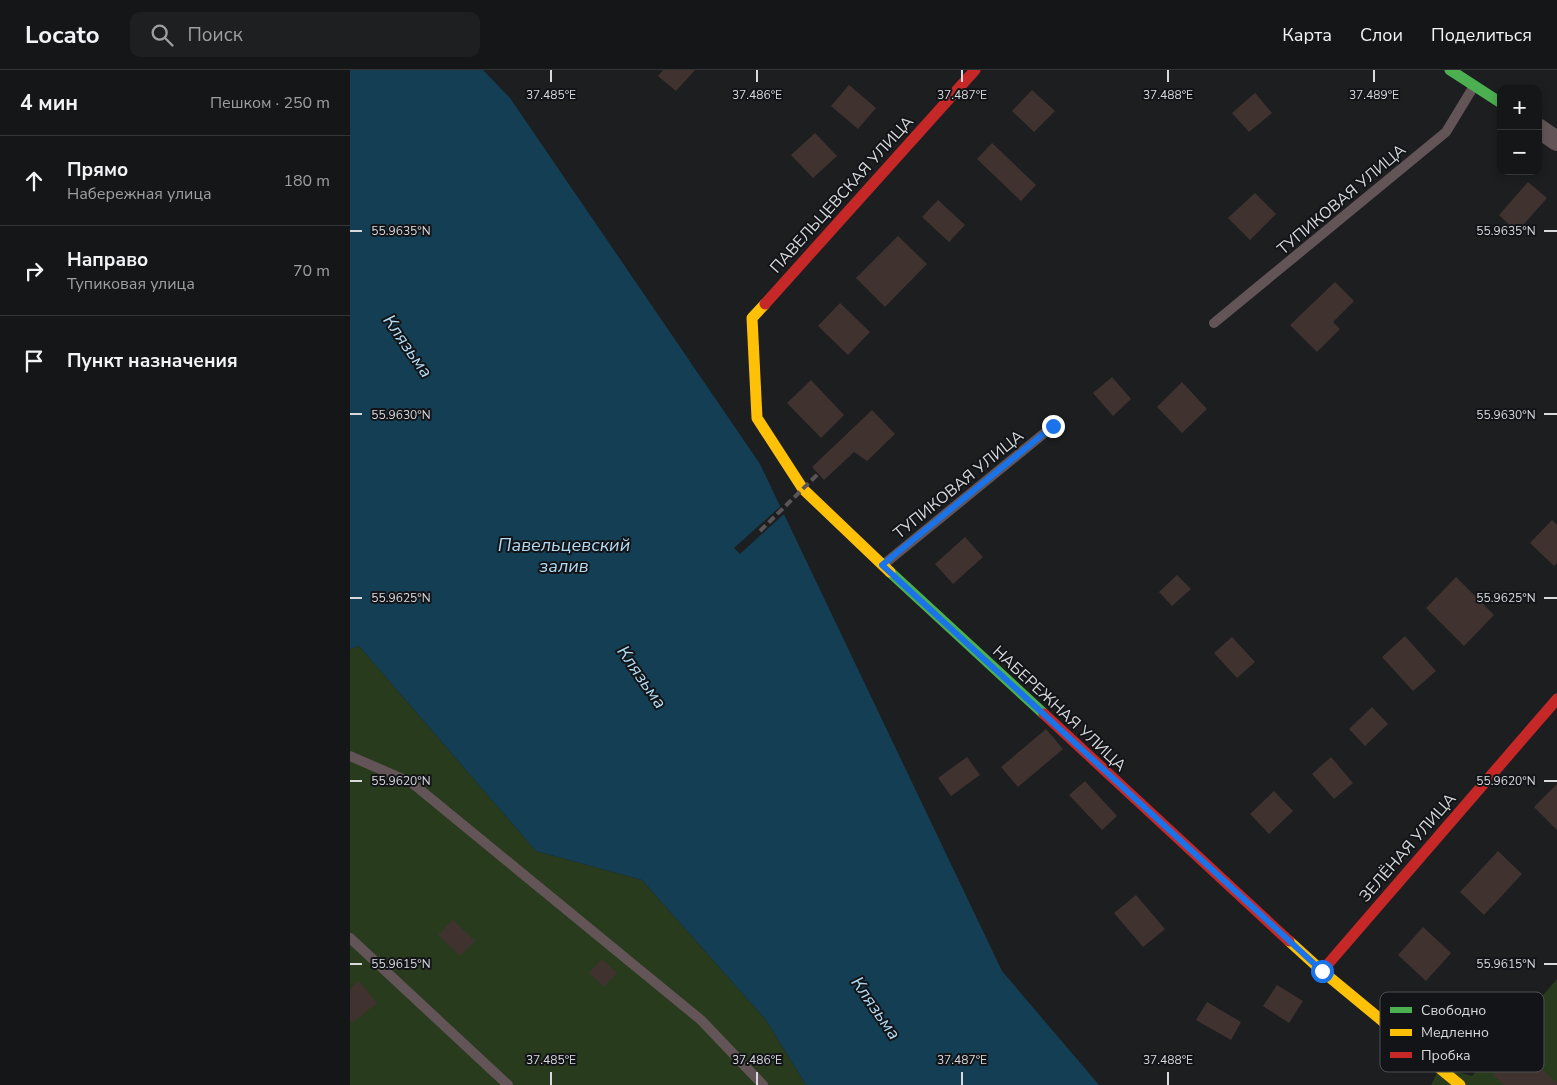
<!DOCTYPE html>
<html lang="ru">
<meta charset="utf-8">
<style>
body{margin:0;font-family:"Nunito Sans",sans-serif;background:#1e1f21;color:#f1f3f6}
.controls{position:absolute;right:15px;top:15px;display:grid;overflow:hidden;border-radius:10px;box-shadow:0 2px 8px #0003}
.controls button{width:45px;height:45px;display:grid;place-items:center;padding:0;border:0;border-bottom:1px solid #343537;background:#151618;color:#f1f3f6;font:25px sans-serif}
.stop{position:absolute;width:15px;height:15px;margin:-11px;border:4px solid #1a73e8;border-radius:50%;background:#fff}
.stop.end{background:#1a73e8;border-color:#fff;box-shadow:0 1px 5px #0008}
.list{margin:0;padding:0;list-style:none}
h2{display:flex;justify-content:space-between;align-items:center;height:65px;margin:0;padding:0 20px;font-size:21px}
h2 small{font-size:16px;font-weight:400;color:#9d9fa2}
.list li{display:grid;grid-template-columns:32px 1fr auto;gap:15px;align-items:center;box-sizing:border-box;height:90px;padding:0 20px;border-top:1px solid #343537}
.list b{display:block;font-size:19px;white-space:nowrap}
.list p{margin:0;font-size:16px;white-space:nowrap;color:#9d9fa2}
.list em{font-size:16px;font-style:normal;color:#9d9fa2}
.icon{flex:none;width:28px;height:28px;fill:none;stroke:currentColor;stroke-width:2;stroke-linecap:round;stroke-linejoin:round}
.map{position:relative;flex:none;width:1207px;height:1015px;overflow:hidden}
header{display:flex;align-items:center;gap:30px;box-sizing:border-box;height:70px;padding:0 25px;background:#151618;border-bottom:1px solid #343537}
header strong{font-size:24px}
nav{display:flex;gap:28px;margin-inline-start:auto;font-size:18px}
.search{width:350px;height:45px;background:#1e1f21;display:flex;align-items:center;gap:12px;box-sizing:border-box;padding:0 18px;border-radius:10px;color:#9d9fa2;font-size:19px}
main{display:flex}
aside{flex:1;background:#151618}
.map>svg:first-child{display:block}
</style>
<header>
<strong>Locato</strong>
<div class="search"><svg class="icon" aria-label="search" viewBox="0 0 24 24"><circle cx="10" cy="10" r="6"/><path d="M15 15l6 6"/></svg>Поиск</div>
<nav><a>Карта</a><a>Слои</a><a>Поделиться</a></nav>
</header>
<main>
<aside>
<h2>4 мин<small>Пешком · 250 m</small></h2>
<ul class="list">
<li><svg class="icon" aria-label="ahead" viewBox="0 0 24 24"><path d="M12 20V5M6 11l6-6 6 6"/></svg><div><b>Прямо</b><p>Набережная улица</p></div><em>180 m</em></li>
<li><svg class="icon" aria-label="right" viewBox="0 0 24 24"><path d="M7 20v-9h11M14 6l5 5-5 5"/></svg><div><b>Направо</b><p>Тупиковая улица</p></div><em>70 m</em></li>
<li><svg class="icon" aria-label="arrive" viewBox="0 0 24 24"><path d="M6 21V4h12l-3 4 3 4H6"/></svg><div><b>Пункт назначения</b></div></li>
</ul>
</aside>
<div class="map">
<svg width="1207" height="1015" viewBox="0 0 1207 1015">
<rect width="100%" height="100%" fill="#1c1e20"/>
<path fill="#283b1d" d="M9,576L186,781L292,810L416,950L456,1015H0V579Z
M1207,909V1015H1081L1090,997L1122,1006Z"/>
<path fill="#143e54" d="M0,0H133L160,28L410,394L652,901L749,1015H456L416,950L292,810L186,781L9,576L0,579Z"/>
<path fill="#1c1e20" d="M432,435L436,442L390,484L384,478Z"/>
<path fill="#40332f" d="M313,0H345L326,21L308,6Z
M499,15L526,38L508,59L481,36Z
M682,20L705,41L684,62L662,41Z
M905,23L922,43L899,62L882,43Z
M465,63L487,86L463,108L441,85Z
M642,73L686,115L671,131L627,89Z
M1178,112L1197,128L1167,162L1149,145Z
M905,123L926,144L900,170L878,148Z
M588,130L615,155L599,172L572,147Z
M548,166L577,194L535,237L506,208Z
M985,212L1004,231L983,252L990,259L967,282L940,255Z
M490,233L520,262L498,285L468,256Z
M762,307L781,329L763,346L743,323Z
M461,310L494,345L471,368L437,333Z
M832,312L857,339L832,363L807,337Z
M522,340L545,364L517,391L504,382L474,410L462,397Z
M1202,450L1207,455V493L1204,496L1180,473Z
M615,467L633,487L603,514L585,494Z
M827,505L841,519L822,536L809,522Z
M1106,507L1144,545L1114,576L1076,538Z
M1055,566L1086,601L1063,621L1032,587Z
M882,567L905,592L887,608L864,583Z
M1022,637L1038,654L1015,676L999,659Z
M696,659L713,679L668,717L651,697Z
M617,687L630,705L601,726L588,708Z
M981,687L1003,713L984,729L962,704Z
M735,711L767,746L752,760L719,725Z
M1207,714V760L1184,737Z
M924,721L943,741L919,764L900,744Z
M1148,781L1172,804L1134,845L1110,822Z
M786,825L815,859L793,877L764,843Z
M103,850L125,871L110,886L88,865Z
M1073,857L1101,883L1076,911L1048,885Z
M252,889L267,903L254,917L239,903Z
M9,911L27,933L2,953L0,951V919Z
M927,915L953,931L939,953L913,936Z
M857,932L891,952L881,970L846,950Z
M1169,978L1207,1013V1015H1154L1143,1005Z"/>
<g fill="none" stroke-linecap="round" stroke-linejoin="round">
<path stroke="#635457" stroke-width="10" d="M864,253L1096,62L1124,16
M533,495L703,356
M0,686L62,713L351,950L413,1015
M0,868L158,1015"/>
<path stroke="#635457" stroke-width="20" d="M1188,58L1207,71"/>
<path stroke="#4caf50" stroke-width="11" d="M1100,0L1151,33
M540,502L694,644"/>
<path stroke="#ffc107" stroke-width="11" d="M415,234L402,248L407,348L453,419L540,502
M939,871L972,901L1110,1015"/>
<path stroke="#c62828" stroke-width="11" d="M415,234L625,0
M694,644L939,871
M972,901L1207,629"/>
<path stroke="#5c5558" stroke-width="4" stroke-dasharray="8 4" stroke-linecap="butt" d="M410,461L468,404"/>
</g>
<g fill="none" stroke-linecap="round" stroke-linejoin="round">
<path stroke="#1a73e8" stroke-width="6" d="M703,356L532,495L972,901"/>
</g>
<path fill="none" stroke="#d7d9dc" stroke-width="2" d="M201,0V12M407,0V12M612,0V12M818,0V12M1024,0V12M0,161H12M1194,161H1207M0,344H12M1194,344H1207M0,528H12M1194,528H1207M0,711H12M1194,711H1207M0,894H12M1194,894H1207M201,1002V1015M407,1002V1015M612,1002V1015M818,1002V1015"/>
<g text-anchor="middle" stroke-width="4" stroke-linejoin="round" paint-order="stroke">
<g font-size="16" fill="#d7d9dc" stroke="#121418">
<text transform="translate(491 124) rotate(-48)" y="6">ПАВЕЛЬЦЕВСКАЯ УЛИЦА</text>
<text transform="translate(991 129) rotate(-40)" y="6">ТУПИКОВАЯ УЛИЦА</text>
<text transform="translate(608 414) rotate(-39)" y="6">ТУПИКОВАЯ УЛИЦА</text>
<text transform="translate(710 638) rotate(43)" y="6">НАБЕРЕЖНАЯ УЛИЦА</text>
<text transform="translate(1057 777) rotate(-49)" y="6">ЗЕЛЁНАЯ УЛИЦА</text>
</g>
<g font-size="18" font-style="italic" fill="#b3dbf4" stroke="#121418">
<text transform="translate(58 276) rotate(55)" y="6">Клязьма</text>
<text x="214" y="481">Павельцевский<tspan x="214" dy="21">залив</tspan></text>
<text transform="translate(292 607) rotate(55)" y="6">Клязьма</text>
<text transform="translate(526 938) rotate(55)" y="6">Клязьма</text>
</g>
</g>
<rect x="1030" y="922" width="164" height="80" rx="8" fill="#121418" stroke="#4d4f53" stroke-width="1"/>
<rect x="1040" y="937" width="22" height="6" fill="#4caf50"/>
<rect x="1040" y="959" width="22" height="7" fill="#ffc107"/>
<rect x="1040" y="982" width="22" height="6" fill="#c62828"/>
<g font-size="14" fill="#d7d9dc">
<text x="1071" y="945">Свободно</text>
<text x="1071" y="967">Медленно</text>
<text x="1071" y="990">Пробка</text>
</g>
<g font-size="12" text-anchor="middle" fill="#d7d9dc" stroke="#121418" stroke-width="4" stroke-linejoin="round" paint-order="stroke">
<text x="201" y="29">37.485°E</text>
<text x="407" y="29">37.486°E</text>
<text x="612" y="29">37.487°E</text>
<text x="818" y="29">37.488°E</text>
<text x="1024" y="29">37.489°E</text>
<text x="51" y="165">55.9635°N</text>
<text x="1156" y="165">55.9635°N</text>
<text x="51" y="349">55.9630°N</text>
<text x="1156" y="349">55.9630°N</text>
<text x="51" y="532">55.9625°N</text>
<text x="1156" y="532">55.9625°N</text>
<text x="51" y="715">55.9620°N</text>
<text x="1156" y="715">55.9620°N</text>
<text x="51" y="898">55.9615°N</text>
<text x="1156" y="898">55.9615°N</text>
<text x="201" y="994">37.485°E</text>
<text x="407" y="994">37.486°E</text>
<text x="612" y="994">37.487°E</text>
<text x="818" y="994">37.488°E</text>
</g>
</svg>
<div class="controls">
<button>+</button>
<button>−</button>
</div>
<div class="stop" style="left:972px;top:901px"></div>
<div class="stop end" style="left:703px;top:356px"></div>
</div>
</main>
